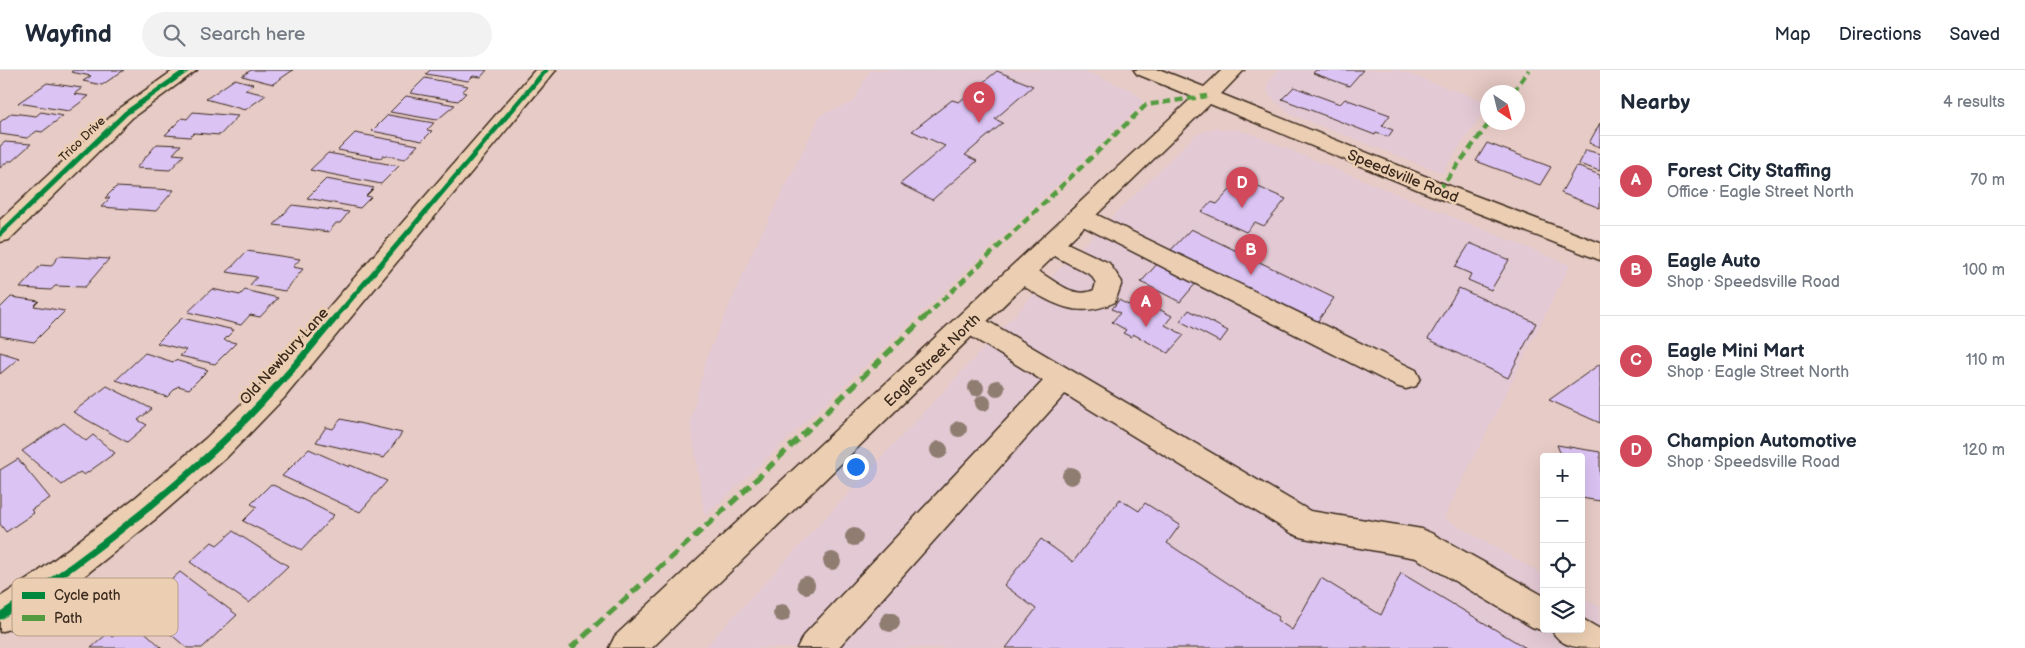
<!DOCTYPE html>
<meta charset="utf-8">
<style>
body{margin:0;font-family:"Balsamiq Sans",sans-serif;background:#f2f2f3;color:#1f2937}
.controls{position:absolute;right:15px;bottom:15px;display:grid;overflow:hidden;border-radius:5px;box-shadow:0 5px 20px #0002}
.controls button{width:45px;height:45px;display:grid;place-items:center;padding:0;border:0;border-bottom:1px solid #e0e1e3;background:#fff;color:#1f2937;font:25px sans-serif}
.compass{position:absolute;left:1480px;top:15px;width:45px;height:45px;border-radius:50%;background:#fff;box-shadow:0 5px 20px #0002;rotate:145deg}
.you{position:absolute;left:855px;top:396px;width:18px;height:18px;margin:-12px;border:4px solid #fff;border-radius:50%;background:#1a73e8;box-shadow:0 0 0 8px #1a73e833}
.badge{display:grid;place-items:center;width:32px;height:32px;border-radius:50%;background:#d1495b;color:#fff;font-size:16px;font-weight:700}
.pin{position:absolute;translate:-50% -41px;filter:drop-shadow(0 1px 2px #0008)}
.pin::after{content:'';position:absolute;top:26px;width:18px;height:15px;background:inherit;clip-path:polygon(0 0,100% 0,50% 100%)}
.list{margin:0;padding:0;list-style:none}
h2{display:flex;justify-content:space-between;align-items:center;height:65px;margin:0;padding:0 20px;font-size:21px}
h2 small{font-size:16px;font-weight:400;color:#747a83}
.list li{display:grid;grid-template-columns:32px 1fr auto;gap:15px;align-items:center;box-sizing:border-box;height:90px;padding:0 20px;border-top:1px solid #e0e1e3}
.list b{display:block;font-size:19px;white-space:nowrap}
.list p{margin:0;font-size:16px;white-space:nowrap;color:#747a83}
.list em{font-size:16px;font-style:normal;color:#747a83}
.icon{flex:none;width:28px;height:28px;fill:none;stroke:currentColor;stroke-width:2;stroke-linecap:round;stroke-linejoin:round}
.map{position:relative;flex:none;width:1600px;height:578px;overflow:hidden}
header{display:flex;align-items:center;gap:30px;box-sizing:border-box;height:70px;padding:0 25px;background:#fff;border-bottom:1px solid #e0e1e3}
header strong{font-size:24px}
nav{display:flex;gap:28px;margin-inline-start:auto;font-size:18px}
.search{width:350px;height:45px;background:#f2f2f3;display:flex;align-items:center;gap:12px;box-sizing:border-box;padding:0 18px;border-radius:28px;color:#747a83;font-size:19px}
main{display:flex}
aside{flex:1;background:#fff}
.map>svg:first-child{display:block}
</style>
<header>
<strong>Wayfind</strong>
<div class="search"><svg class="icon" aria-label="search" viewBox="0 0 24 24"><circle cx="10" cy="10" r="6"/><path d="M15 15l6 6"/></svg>Search here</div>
<nav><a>Map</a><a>Directions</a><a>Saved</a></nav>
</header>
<main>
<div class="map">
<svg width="1600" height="578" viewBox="0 0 1600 578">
<rect width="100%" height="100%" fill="#e7cbc6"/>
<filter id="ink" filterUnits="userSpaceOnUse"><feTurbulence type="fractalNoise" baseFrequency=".02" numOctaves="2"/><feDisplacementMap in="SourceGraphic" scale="10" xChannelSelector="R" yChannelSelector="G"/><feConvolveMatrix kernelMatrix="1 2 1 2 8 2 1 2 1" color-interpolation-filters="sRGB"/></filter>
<g filter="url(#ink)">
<path fill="#e3c9d4" d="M870,0H1083L1131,20L1141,28L1143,34L705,447L690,351L707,286L753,181L821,44L853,32Z
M1278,0H1398L1487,32V37L1442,103L1292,45L1269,26L1267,18L1269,11Z
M1217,57L1220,60L1235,59L1249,63L1570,195L1444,448L1544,505V559H1581V527L1600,537V578H704L1031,227L1195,65Z"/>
<path fill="#dbc3f3" stroke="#3b2a1e" d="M73,0H124L102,15L83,11L91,6L71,2Z
M251,0H293L273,14L242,6Z
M430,0H487L481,7L473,6L468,11L426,4Z
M1316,0H1363L1349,16L1313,3Z
M997,1L1033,16L995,49L1003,53L965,85L977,91L932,130L900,114L945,76L912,61L952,30L959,32Z
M425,8L468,16L462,22L466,23L458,31L410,23Z
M235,9L253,14L245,20L266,25L245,40L206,29Z
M47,13L82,18L74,24L89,26L69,41L18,33Z
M1294,17L1340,34L1345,29L1390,45L1382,56L1393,60L1388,67L1376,63L1375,65L1282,29Z
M406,26L455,35L437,50L390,42Z
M41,42L63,46L42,62L37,61L27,68L0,64V52L12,43L36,46Z
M193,42L238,46L220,65L194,63L190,67L165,65L182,48L187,49Z
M388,45L434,53L427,60L432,61L422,71L372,61Z
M1600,53V77L1589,73Z
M355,63L418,75L405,89L383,85L381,88L338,80Z
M5,72L31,74L12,91H8L0,98V76Z
M1487,73L1551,97L1540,115L1476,91Z
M157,74L181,75L173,84L184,85L170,100L136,98Z
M1586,80L1600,84V101L1579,94Z
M328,83L399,96L381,114L310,100Z
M1576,96L1600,105V138L1561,123Z
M326,109L374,118L366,126L371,127L360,138L307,128Z
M1240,109L1286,129L1264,156L1255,152L1246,162L1202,142L1211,132L1217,134Z
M116,117L174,120L156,141L101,137L110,128H105Z
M292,135L349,142L340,153H336L329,162L274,155Z
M1191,159L1334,228L1315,255L1169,182Z
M1470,173L1509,190L1491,220L1468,210L1471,204L1455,197Z
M247,181L300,189L293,197L303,199L285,221L250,215L257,207L227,202Z
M59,186L109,189L85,217L55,216L51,220L20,218L41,195L51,196Z
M1158,193L1196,213L1180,232L1141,212Z
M1459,218L1536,253L1508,308L1428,269Z
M212,219L240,225L245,220L278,228L260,247L250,245L241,255L188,242Z
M11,227L39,231L34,236L65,241L34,272L0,266V238Z
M1136,227L1172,246L1165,255L1184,265L1168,283L1133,264L1131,267L1123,263L1126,260L1112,252L1120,243L1112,239L1119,230L1128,235Z
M1189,240L1228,261L1220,272L1180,251Z
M182,248L234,260L224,270L236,273L215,294L180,286L186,280L157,273Z
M0,282L19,288L0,304Z
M145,283L173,292L175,290L208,300L189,319L178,316L167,327L116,310Z
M1600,294V353L1549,330Z
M107,316L152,339L138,350L147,355L127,372L73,342Z
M341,349L402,363L384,388L316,372L326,357L333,359Z
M64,353L86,371L93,365L115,383L84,405L80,402L62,415L22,381Z
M1557,375L1600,382V431L1581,428V387H1562Z
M309,379L349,397L350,395L387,411L360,442L282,406Z
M18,389L50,428L31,440L34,443L6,462L0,454V400Z
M271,414L334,445L302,480L243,451L257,437L251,434Z
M1120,429L1139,441L1145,433L1180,455L1167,473L1279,547L1277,550L1292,560L1321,508L1381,545L1401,503L1526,578H1006L1036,539L1004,515L1041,469L1073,492Z
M233,461L288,496L249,533L190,492L212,472L217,475Z
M180,502L237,545L202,578H187L143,541L160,526L156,523Z
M133,551L162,578H91L108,563L112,567Z"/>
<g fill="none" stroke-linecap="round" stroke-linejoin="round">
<g stroke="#3b2a1e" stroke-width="3">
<path id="minor" d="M174,0H197L133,47L9,170L0,172V150L119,39Z
M535,0H556L284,328L227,387L158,447L58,527L12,558L0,562V527L34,505L136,427L205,369L264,312Z
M1081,137L1416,300L1420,308L1416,316L1406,319L1396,316L1073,151L1069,145L1073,139Z
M1052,166L1109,193L1122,212L1115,232C1074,252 1047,230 1012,209L1008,203L1012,197C1041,188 1064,234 1094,220L1096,213L1091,205L1043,180L1040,174L1043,168Z
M970,243L979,246L1310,441L1422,459L1433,464L1544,526V559H1549L1544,561L1532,557L1416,488L1304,468L1293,464L1065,324L838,578H797L803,566L1043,311L961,260L957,253L961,246Z
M1581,548L1600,559V578C1577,578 1561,578 1551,559H1581Z"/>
</g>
<g stroke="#3b2a1e" stroke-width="3">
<path id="major" d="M1134,0H1161L1204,17L1222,0H1244L1221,24L1447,115L1600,173V190L1431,125L1210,34L652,578H609L615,566L1193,27L1137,4Z"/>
</g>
<use href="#minor" fill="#eccfb3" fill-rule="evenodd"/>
<use href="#major" fill="#eccfb3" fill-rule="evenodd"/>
<path stroke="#529c3f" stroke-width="4.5" stroke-dasharray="8 4.5" stroke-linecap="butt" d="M1513,22L1529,0
M1439,120L1490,52
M924,248L1146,35L1207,26"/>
<path stroke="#529c3f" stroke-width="5.5" stroke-dasharray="11 5.5" stroke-linecap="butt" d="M571,578L738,427L925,247"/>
<g stroke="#eccfb3" stroke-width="8">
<path id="cycleway-far1" d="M0,164L126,43L187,0
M335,248L546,0"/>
</g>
<g stroke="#eccfb3" stroke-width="10">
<path id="cycleway" d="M0,546C94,485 199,403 274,319C296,296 315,271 336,247"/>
</g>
<use href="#cycleway-far1" stroke="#00873e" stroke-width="5"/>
<use href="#cycleway" stroke="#00873e" stroke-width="7"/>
</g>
<g fill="#8f7d71">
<circle cx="976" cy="318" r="8"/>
<circle cx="997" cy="318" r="8"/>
<circle cx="983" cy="333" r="8"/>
<circle cx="959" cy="359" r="8"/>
<circle cx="939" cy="380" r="9"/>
<circle cx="1071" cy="406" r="9"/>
<circle cx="854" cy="467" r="9"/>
<circle cx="832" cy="491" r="9"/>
<circle cx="806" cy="515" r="9"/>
<circle cx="782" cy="543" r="9"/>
<circle cx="890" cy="552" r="10"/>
</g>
</g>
<g text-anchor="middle" stroke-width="5" stroke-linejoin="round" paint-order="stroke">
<g font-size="12" fill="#3b2a1e" stroke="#eccfb3">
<text transform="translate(82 69) rotate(-44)" y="4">Trico Drive</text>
</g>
<g font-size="15" fill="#3b2a1e" stroke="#eccfb3">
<text transform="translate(1403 106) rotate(22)" y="5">Speedsville Road</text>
<text transform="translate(284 286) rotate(-48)" y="5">Old Newbury Lane</text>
<text transform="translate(932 290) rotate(-44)" y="5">Eagle Street North</text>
</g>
</g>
<rect x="12" y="508" width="166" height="58" rx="8" fill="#eccfb3" stroke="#b79e86" stroke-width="1"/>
<rect x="22" y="522" width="23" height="7" fill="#00873e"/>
<rect x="22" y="545" width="23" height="6" fill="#529c3f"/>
<g font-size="14" fill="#3b2a1e">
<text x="54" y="530">Cycle path</text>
<text x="54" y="553">Path</text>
</g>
</svg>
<div class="controls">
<button>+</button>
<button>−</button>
<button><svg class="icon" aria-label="locate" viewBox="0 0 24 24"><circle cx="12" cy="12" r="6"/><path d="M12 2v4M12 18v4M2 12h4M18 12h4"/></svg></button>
<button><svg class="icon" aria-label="layers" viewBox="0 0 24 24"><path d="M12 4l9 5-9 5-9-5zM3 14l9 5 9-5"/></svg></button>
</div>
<svg class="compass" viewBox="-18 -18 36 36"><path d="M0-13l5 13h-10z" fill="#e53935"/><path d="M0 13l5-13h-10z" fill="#747a83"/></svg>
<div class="you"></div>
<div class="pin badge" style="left:1146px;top:257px">A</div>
<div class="pin badge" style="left:1251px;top:205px">B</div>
<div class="pin badge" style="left:979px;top:53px">C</div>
<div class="pin badge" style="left:1242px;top:138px">D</div>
</div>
<aside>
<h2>Nearby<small>4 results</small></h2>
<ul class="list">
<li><span class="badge">A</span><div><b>Forest City Staffing</b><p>Office · Eagle Street North</p></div><em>70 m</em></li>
<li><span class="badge">B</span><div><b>Eagle Auto</b><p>Shop · Speedsville Road</p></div><em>100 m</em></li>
<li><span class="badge">C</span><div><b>Eagle Mini Mart</b><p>Shop · Eagle Street North</p></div><em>110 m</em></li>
<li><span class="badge">D</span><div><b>Champion Automotive</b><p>Shop · Speedsville Road</p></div><em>120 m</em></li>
</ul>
</aside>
</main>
